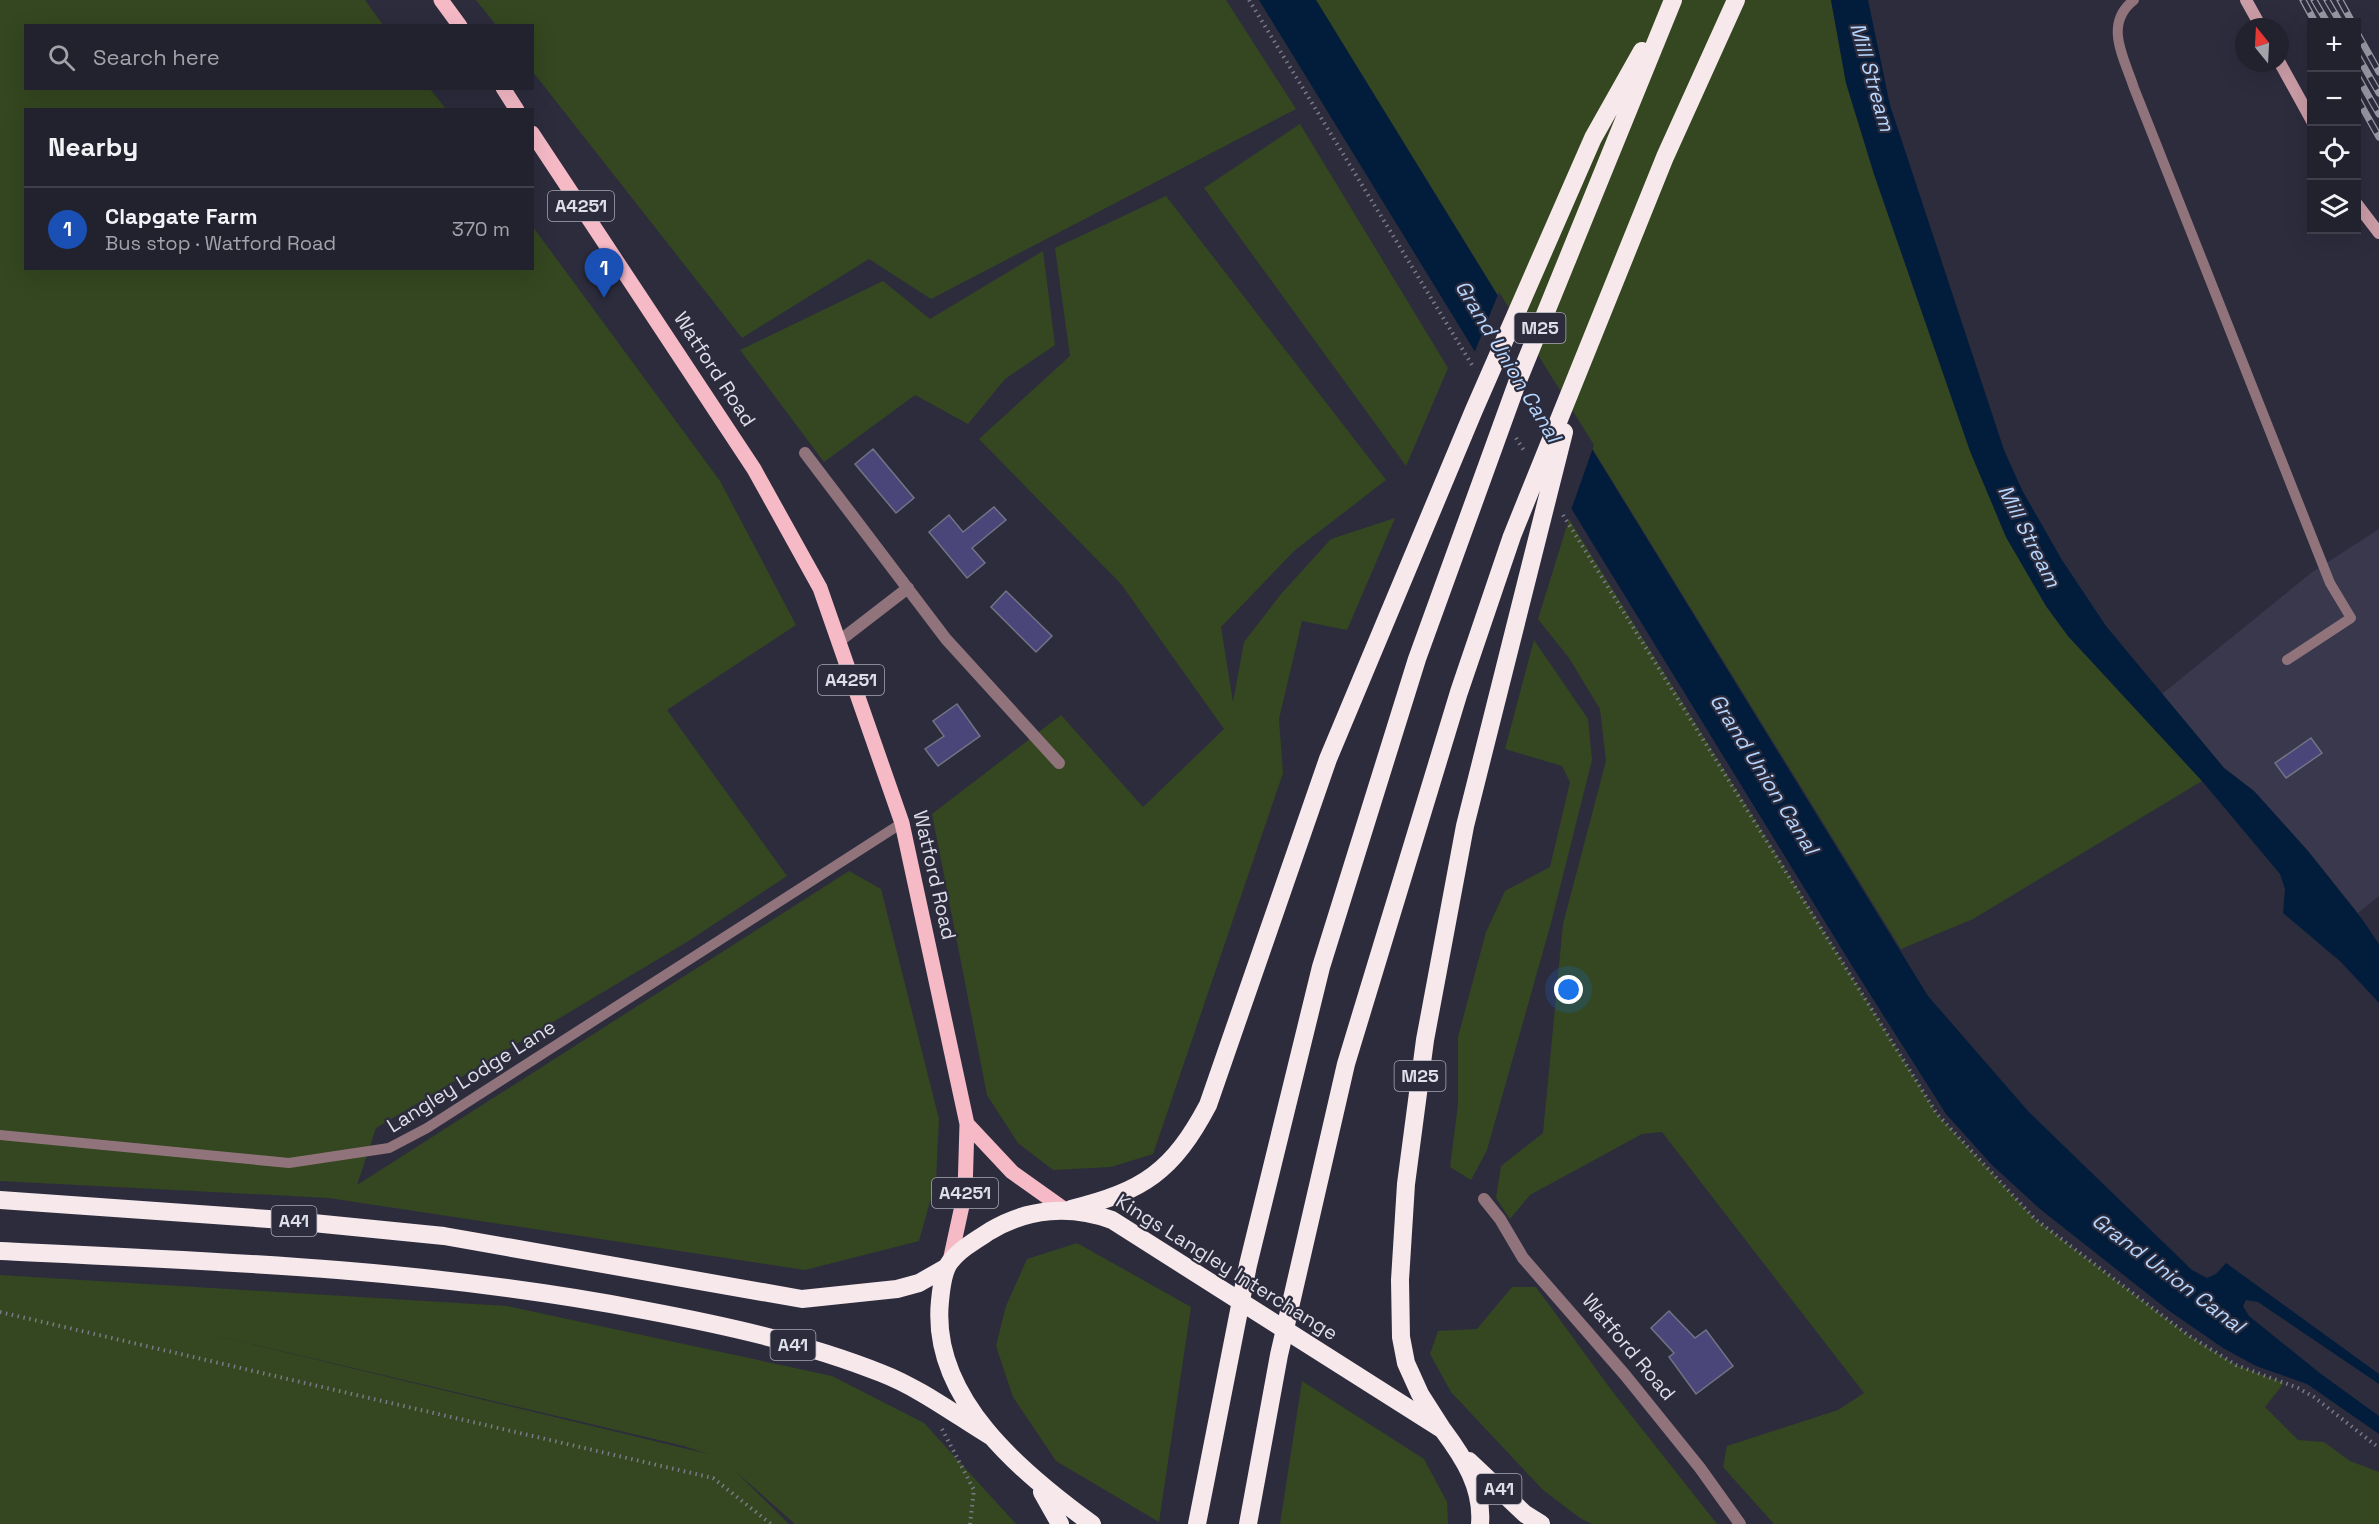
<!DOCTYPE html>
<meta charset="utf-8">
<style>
body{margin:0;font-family:"Space Grotesk",sans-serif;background:#2e2e3a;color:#f1f3f6}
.controls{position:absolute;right:18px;top:18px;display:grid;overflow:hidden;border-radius:0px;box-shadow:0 6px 24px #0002}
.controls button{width:54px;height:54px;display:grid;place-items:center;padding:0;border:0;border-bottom:2px solid #3f3e4a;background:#22212e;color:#f1f3f6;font:30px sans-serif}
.compass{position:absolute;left:2235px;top:18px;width:54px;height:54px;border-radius:50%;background:#22212e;box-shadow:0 6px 24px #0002;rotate:342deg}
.you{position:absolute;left:1569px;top:990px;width:21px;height:21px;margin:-15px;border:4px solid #fff;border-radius:50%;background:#1a73e8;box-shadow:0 0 0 9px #1a73e833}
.badge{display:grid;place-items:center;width:39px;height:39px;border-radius:50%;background:#8c9099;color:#fff;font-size:20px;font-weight:700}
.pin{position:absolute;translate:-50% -50px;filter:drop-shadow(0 2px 3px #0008)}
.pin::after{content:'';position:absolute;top:32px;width:21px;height:18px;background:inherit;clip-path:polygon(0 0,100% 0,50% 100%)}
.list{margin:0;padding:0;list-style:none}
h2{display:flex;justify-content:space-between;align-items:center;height:78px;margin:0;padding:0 24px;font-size:26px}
h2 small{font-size:20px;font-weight:400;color:#a2a3aa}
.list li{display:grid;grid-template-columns:39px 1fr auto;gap:18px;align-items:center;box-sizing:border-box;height:84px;padding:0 24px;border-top:2px solid #3f3e4a}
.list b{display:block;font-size:22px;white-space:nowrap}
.list p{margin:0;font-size:20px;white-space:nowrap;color:#a2a3aa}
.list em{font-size:20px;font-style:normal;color:#a2a3aa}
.icon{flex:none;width:33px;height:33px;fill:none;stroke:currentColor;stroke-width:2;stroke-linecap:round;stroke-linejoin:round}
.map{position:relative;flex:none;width:2379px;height:1524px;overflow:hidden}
.search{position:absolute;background:#22212e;box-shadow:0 6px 24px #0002;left:24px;top:24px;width:510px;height:66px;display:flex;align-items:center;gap:15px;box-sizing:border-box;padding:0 21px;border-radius:0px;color:#a2a3aa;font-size:22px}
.panel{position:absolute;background:#22212e;box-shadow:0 6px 24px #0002;left:24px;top:108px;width:510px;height:162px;border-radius:0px}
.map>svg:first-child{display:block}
</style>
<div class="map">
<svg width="2379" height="1524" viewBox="0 0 2379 1524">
<rect width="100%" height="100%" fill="#2d2c3d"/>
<path fill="#39384d" d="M2379,529V896L2358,913L2308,851L2254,791L2224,768L2162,694L2311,573Z"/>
<path fill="#344720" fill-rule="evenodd" d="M0,0H365L383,25L26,26V88L430,89L446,109L26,110V268H532L533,227L720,481L796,625L667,710L787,876L690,940L376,1128L357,1185L849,871L881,889L939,1119L936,1180L919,1241L805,1270L329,1198L0,1181Z
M476,0H1226L1296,109L931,299L869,259L742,338L533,72L532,26L496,25Z
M1316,0H1831L1846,83L1874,174L1970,451L2006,537L2046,606L2068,636L2202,781L1973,919L1901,949Z
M1300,124L1448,368L1406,466L1204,188Z
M1166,196L1386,480L1294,551L1221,627L1233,702L1244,642L1281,594L1331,539L1395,518L1347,630L1302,621L1279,719L1283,773L1153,1154L1111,1167L1053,1170L1018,1143L987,1095L932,814L1061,715L1143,807L1224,729L1121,584L979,439L1070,356L1055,248Z
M1043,251L1055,345L1005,379L968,424L915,395L824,462L740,350L883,281L930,319Z
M1569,519L1937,1114L2035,1219L2188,1335L2236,1365L2284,1383L2265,1407L2298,1440L2324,1442L2350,1461L2379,1472V1524H1774L1723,1467L1727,1446L1838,1410L1864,1393L1662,1132L1642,1134L1530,1195L1510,1219L1496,1198L1501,1166L1543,1133L1563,924L1606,761L1600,709L1569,658L1538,619Z
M1534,640L1588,719L1592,760L1551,923L1487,1150L1471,1180L1450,1167L1458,1104V1037L1486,932L1505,891L1550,867L1570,782L1562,766L1505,749Z
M1077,1243L1191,1307L1159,1522L1056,1461L1013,1397L996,1346L1006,1306L1027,1259Z
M0,1275L507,1306L832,1376L924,1423L1016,1524H795L735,1471L789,1524H0ZM193,1330L684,1446L708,1454Z
M1512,1287H1536L1612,1391L1717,1524H1592L1580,1518L1543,1490L1451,1392L1430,1354L1438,1331L1477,1329Z
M1302,1381L1424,1459L1447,1502L1448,1524H1280Z"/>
<path fill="#021d3b" d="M1259,0H1316L1928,996L2028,1111L2192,1270L2207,1278L2216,1274L2226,1263L2379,1374V1384L2258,1302L2246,1300L2243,1306L2249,1316L2321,1374L2379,1416V1434L2307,1384L2256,1366L2223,1348L2168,1310L2040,1209L1992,1165L1946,1114L1854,969Z
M1831,0H1868L1890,105L2004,450L2022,490L2062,560L2106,626L2224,768L2254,791L2308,851L2362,919L2379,944V1003L2341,962L2283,913L2285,889L2280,874L2202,781L2068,636L2046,606L2006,537L1970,451L1874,174L1846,83Z"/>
<path fill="#2d2c3d" d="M1499,292L1594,445L1570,513L1473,356Z"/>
<path fill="#4a4679" stroke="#737386" stroke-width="1.5" d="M873,449L914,498L896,513L855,464Z
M994,507L1006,520L972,548L985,563L967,578L929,532L949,515L963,532Z
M1006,591L1052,636L1036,652L991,607Z
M957,704L980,736L938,766L925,749L944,736L933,721Z
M2311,738L2322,753L2286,778L2275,763Z
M1669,1311L1695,1338L1706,1330L1733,1366L1696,1394L1669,1357L1674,1353L1651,1328Z"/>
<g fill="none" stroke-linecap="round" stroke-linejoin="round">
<path stroke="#7a7a88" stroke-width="4" stroke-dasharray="1.5 4.5" stroke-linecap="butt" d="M1249,0L1472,365
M1516,438L1525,452
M1563,515L1937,1114L2035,1219L2188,1335L2236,1365L2298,1388L2314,1397L2379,1448
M0,1312L713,1478L771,1524
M942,1429L974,1490L970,1524"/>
<path stroke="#91747b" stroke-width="10" d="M2134,0C2103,24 2124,57 2134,88L2330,583L2351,618L2287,660
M0,1135L289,1163L389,1148L427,1128L902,823"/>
<path stroke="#91747b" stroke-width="12" d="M805,453L946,639L1059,763
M838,642L908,588
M1484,1199L1500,1219L1523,1258L1625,1375L1700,1468L1740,1524"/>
<path stroke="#ca9ca6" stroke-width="12" d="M2246,0L2261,27
M2280,63L2312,121
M2356,203L2379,233"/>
<path stroke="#f6bac7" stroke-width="15" d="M441,0L460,26
M503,88L517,110
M532,133L754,469L820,588L902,823L967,1124L965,1192L950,1261
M967,1124L1012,1172L1064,1209"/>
<path stroke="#f7e8eb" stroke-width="18" d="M0,1200L283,1220L444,1236L802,1299L897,1289L919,1283L947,1267
M1071,1209C1144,1191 1173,1171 1208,1105L1328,759L1474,410L1593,138L1642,51
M0,1251C216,1261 431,1269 643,1310C723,1325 806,1343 881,1373C920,1388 957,1416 992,1437
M1443,1430L1420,1394L1406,1363L1401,1337L1400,1280L1406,1184L1425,1040L1465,826L1564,432
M1469,1461L1525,1514L1541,1524
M1042,1492L1060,1524
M1092,1524C1022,1473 930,1398 940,1301C941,1290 943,1271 950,1262C960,1249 976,1240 990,1231C1028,1208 1071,1205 1112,1220L1443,1430C1464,1458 1483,1488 1480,1524
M1197,1524L1248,1265L1321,967L1417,659L1517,383L1673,0
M1248,1524L1279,1355L1346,1064L1459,692L1512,536L1665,157L1736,0"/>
<g stroke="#9898a5" stroke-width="7">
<path id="rail" d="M2303,0L2315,22
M2314,0L2327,22
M2327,0L2340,22
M2340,0L2352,22
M2356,31L2379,72
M2356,53L2379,93
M2356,74L2379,114
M2356,96L2379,137"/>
</g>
<use href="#rail" stroke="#2d2c3d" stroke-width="4.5" stroke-dasharray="14" stroke-linecap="butt"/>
</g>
<g text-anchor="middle" stroke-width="4.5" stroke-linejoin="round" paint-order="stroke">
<g fill="#2d2c3d" stroke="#a9a9b5" stroke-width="1.5">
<rect x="548" y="191" width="66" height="30" rx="4.5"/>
<rect x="1514.5" y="313" width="51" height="30" rx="4.5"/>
<rect x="818" y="665" width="66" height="30" rx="4.5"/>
<rect x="1394.5" y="1061" width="51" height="30" rx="4.5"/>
<rect x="932" y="1178" width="66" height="30" rx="4.5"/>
<rect x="271.5" y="1206" width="45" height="30" rx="4.5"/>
<rect x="770.5" y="1330" width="45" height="30" rx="4.5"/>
<rect x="1476.5" y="1474" width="45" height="30" rx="4.5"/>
</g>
<g font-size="18" font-weight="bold" fill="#dedee9">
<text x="581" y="212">A4251</text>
<text x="1540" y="334">M25</text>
<text x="851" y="686">A4251</text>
<text x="1420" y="1082">M25</text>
<text x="965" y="1199">A4251</text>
<text x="294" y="1227">A41</text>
<text x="793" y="1351">A41</text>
<text x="1499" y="1495">A41</text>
</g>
<g font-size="20" fill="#dedee9" stroke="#2d2c3d">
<text transform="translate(715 369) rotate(57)" y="7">Watford Road</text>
<text transform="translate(935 875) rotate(77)" y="7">Watford Road</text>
<text transform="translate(471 1076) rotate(-32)" y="7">Langley Lodge Lane</text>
<text transform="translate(1227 1267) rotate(32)" y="7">Kings Langley Interchange</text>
<text transform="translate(1629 1347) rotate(50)" y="7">Watford Road</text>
</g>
<g font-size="21" font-style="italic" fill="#b4d6ff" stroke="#2d2c3d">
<text transform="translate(1872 77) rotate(74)" y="7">Mill Stream</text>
<text transform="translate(1508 361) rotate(59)" y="7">Grand Union Canal</text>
<text transform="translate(2029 536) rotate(63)" y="7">Mill Stream</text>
<text transform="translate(1764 774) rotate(58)" y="7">Grand Union Canal</text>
<text transform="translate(2168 1273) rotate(37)" y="7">Grand Union Canal</text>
</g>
</g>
</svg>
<div class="controls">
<button>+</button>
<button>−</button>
<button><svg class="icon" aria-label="locate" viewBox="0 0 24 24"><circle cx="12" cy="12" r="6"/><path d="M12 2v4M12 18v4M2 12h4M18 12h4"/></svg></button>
<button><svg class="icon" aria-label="layers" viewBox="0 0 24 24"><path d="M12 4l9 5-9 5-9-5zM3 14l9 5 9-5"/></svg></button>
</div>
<svg class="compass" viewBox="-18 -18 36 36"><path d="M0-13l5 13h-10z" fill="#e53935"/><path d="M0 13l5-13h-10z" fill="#a2a3aa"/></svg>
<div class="you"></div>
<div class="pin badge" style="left:604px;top:298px;background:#1a4fb4">1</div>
<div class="search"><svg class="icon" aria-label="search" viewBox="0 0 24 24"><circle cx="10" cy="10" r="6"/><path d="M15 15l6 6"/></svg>Search here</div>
<section class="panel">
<h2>Nearby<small></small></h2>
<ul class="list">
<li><span class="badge" style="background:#1a4fb4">1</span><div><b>Clapgate Farm</b><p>Bus stop · Watford Road</p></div><em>370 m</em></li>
</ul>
</section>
</div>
